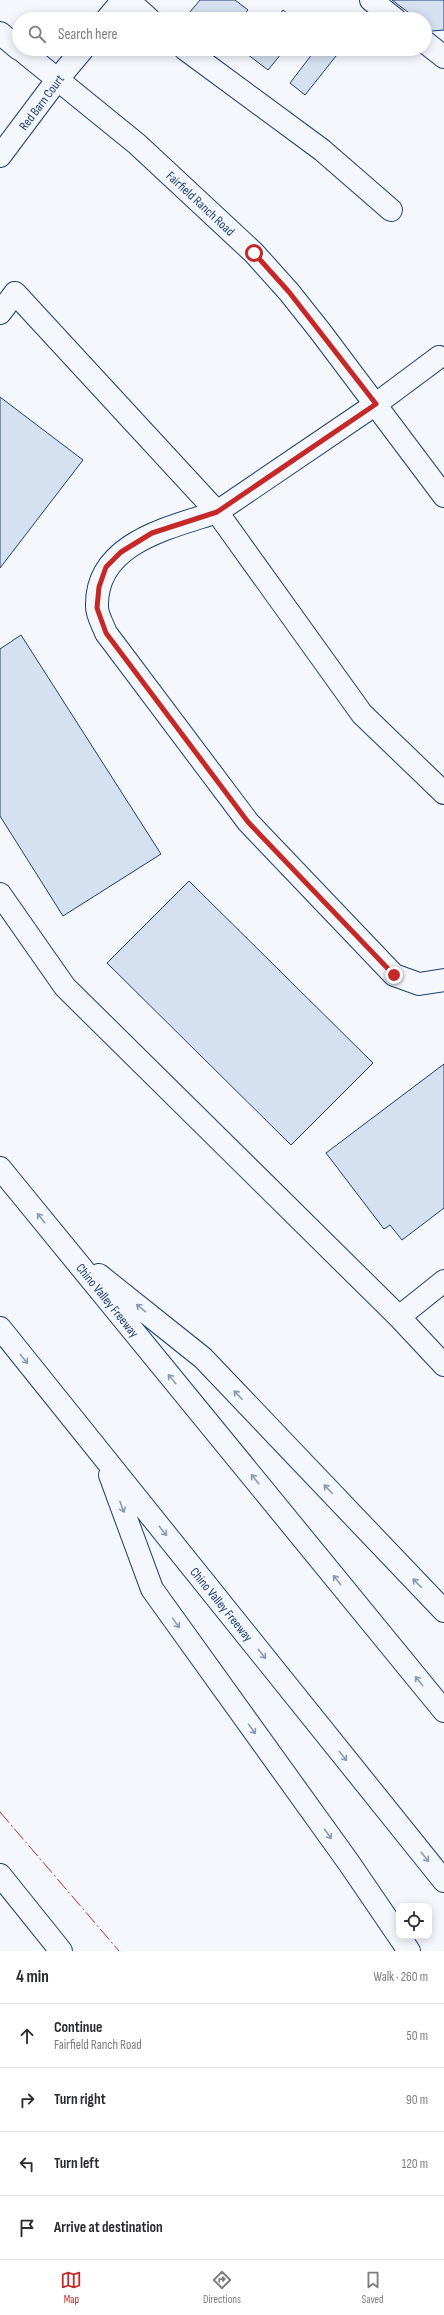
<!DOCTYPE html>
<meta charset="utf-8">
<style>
body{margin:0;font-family:"Sofia Sans Condensed",sans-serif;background:#f2f2f3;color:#2b2b33}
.controls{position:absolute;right:12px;bottom:12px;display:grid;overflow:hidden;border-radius:8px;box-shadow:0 2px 10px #0003}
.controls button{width:36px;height:36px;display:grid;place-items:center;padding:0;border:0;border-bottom:1px solid #e1e1e2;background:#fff;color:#2b2b33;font:20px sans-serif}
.stop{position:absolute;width:12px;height:12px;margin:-9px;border:3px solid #c62828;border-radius:50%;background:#fff}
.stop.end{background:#c62828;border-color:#fff;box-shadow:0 1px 4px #0008}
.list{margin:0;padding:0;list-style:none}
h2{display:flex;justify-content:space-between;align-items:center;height:52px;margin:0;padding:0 16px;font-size:17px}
h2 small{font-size:13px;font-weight:400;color:#7c7c81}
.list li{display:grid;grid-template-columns:26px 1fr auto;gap:12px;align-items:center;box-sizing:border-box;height:64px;padding:0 16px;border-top:1px solid #e1e1e2}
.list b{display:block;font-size:15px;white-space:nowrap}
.list p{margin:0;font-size:13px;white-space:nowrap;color:#7c7c81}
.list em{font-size:13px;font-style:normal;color:#7c7c81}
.icon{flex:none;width:22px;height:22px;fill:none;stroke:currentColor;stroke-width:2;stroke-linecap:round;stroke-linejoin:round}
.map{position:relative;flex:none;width:444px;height:1951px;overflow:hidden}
.search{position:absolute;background:#fff;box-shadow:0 2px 10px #0003;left:12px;right:12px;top:12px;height:44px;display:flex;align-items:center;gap:10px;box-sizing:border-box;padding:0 14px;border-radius:22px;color:#7c7c81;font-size:15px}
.sheet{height:308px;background:#fff}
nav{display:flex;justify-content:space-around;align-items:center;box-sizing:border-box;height:56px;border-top:1px solid #e1e1e2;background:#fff;font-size:11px;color:#7c7c81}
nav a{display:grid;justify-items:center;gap:2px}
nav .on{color:#c62828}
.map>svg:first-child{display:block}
</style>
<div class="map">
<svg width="444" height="1951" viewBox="0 0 444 1951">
<rect width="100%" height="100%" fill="#f4f7fb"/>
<path fill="#d5e0f0" stroke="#1d3f73" d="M200,0H235L248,10L240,19H197L189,13Z
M392,0H444V30L432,31L425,25V19H417Z
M283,10L294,19H276Z
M251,49H285L268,70L247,54Z
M316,49H328L336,56L305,95L290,83Z
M0,397L83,460L0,568Z
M21,635L161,854L63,916L0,816V649Z
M189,881L373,1063L291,1145L107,963Z
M444,1064V1208L402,1240L390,1225L384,1229L326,1153Z"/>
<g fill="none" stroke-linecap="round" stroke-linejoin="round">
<g stroke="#1d3f73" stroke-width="24">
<path id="minor" d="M128,0L149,19
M371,0L395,19
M107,19L123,0
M0,33L19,49
M425,42L444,57
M20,49L137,144L254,253L289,292L320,331L444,496
M185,49L322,150L391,210
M0,156L57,80L83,49
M0,313L15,293L217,512L376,404L439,357
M444,793L362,714L217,512C169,528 95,543 97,607C97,615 103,625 106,633L248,822L394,975L419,984L444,980
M0,894L65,987L399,1317L444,1365
M399,1317L444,1281
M0,1875L61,1951"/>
</g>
<g stroke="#1d3f73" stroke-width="24">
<path id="highway" d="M0,1168L444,1711
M99,1275L203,1358L444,1611
M0,1328L444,1881
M110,1475L152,1589L349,1863L409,1951"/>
</g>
<use href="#minor" stroke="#f4f7fb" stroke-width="22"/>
<use href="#highway" stroke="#f4f7fb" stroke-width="22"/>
<path stroke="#c62828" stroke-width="1" stroke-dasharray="14 3 2 3" stroke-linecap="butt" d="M0,1812L119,1951"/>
</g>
<defs><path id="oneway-shaft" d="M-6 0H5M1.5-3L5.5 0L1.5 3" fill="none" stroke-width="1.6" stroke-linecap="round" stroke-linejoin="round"/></defs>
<g stroke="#889bb7">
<use href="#oneway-shaft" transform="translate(41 1218) rotate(-129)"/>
<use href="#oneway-shaft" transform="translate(141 1308) rotate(-141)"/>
<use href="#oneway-shaft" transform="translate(24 1359) rotate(51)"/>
<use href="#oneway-shaft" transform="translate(172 1379) rotate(-129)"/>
<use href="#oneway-shaft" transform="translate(238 1395) rotate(-134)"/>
<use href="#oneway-shaft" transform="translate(255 1479) rotate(-129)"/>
<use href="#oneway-shaft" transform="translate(328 1489) rotate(-134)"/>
<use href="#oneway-shaft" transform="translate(122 1507) rotate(70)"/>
<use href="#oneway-shaft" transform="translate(163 1531) rotate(51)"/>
<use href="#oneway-shaft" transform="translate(337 1580) rotate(-129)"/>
<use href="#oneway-shaft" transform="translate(417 1583) rotate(-134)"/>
<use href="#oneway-shaft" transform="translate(176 1623) rotate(54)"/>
<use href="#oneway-shaft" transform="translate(262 1654) rotate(51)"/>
<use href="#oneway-shaft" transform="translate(419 1681) rotate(-129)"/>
<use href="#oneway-shaft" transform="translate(252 1729) rotate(54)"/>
<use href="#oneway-shaft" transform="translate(343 1756) rotate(51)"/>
<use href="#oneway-shaft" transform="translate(328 1834) rotate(54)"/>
<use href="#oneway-shaft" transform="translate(425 1857) rotate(51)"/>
</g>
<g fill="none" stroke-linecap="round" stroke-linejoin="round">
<path stroke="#c62828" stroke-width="5" d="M254,253L289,292L376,404L217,512L152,533L121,552L106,567L99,587L97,608L106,633L248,822L394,975"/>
</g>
<g text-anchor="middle" stroke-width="3" stroke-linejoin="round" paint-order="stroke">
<g font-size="13" fill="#1d3f73" stroke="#f4f7fb">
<text transform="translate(41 102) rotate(-53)" y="5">Red Barn Court</text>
<text transform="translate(201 203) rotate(43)" y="5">Fairfield Ranch Road</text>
<text transform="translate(108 1300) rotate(51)" y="5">Chino Valley Freeway</text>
<text transform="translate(222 1604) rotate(51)" y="5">Chino Valley Freeway</text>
</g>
</g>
</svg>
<div class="controls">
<button><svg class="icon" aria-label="locate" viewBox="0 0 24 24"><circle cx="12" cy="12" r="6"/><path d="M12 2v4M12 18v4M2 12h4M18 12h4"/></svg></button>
</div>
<div class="stop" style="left:254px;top:253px"></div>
<div class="stop end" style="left:394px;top:975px"></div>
<div class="search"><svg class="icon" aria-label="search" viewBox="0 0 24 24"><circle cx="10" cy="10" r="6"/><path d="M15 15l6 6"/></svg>Search here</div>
</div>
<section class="sheet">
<h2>4 min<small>Walk · 260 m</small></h2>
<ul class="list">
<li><svg class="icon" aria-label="ahead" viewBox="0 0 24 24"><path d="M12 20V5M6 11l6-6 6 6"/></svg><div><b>Continue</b><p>Fairfield Ranch Road</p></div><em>50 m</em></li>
<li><svg class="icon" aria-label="right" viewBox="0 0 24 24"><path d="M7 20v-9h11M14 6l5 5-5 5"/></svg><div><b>Turn right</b></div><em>90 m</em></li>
<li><svg class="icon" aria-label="left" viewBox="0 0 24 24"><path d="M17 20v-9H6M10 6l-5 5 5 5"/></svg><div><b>Turn left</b></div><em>120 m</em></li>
<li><svg class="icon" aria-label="arrive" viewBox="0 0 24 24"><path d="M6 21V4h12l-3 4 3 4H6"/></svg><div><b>Arrive at destination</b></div></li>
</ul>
</section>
<nav>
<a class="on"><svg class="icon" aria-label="map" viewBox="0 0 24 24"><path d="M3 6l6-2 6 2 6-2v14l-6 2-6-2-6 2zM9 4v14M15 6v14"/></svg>Map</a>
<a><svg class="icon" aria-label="directions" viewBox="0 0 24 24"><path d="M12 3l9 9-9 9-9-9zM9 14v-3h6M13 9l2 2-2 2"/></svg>Directions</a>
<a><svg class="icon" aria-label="saved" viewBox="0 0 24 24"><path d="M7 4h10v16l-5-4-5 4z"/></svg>Saved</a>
</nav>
